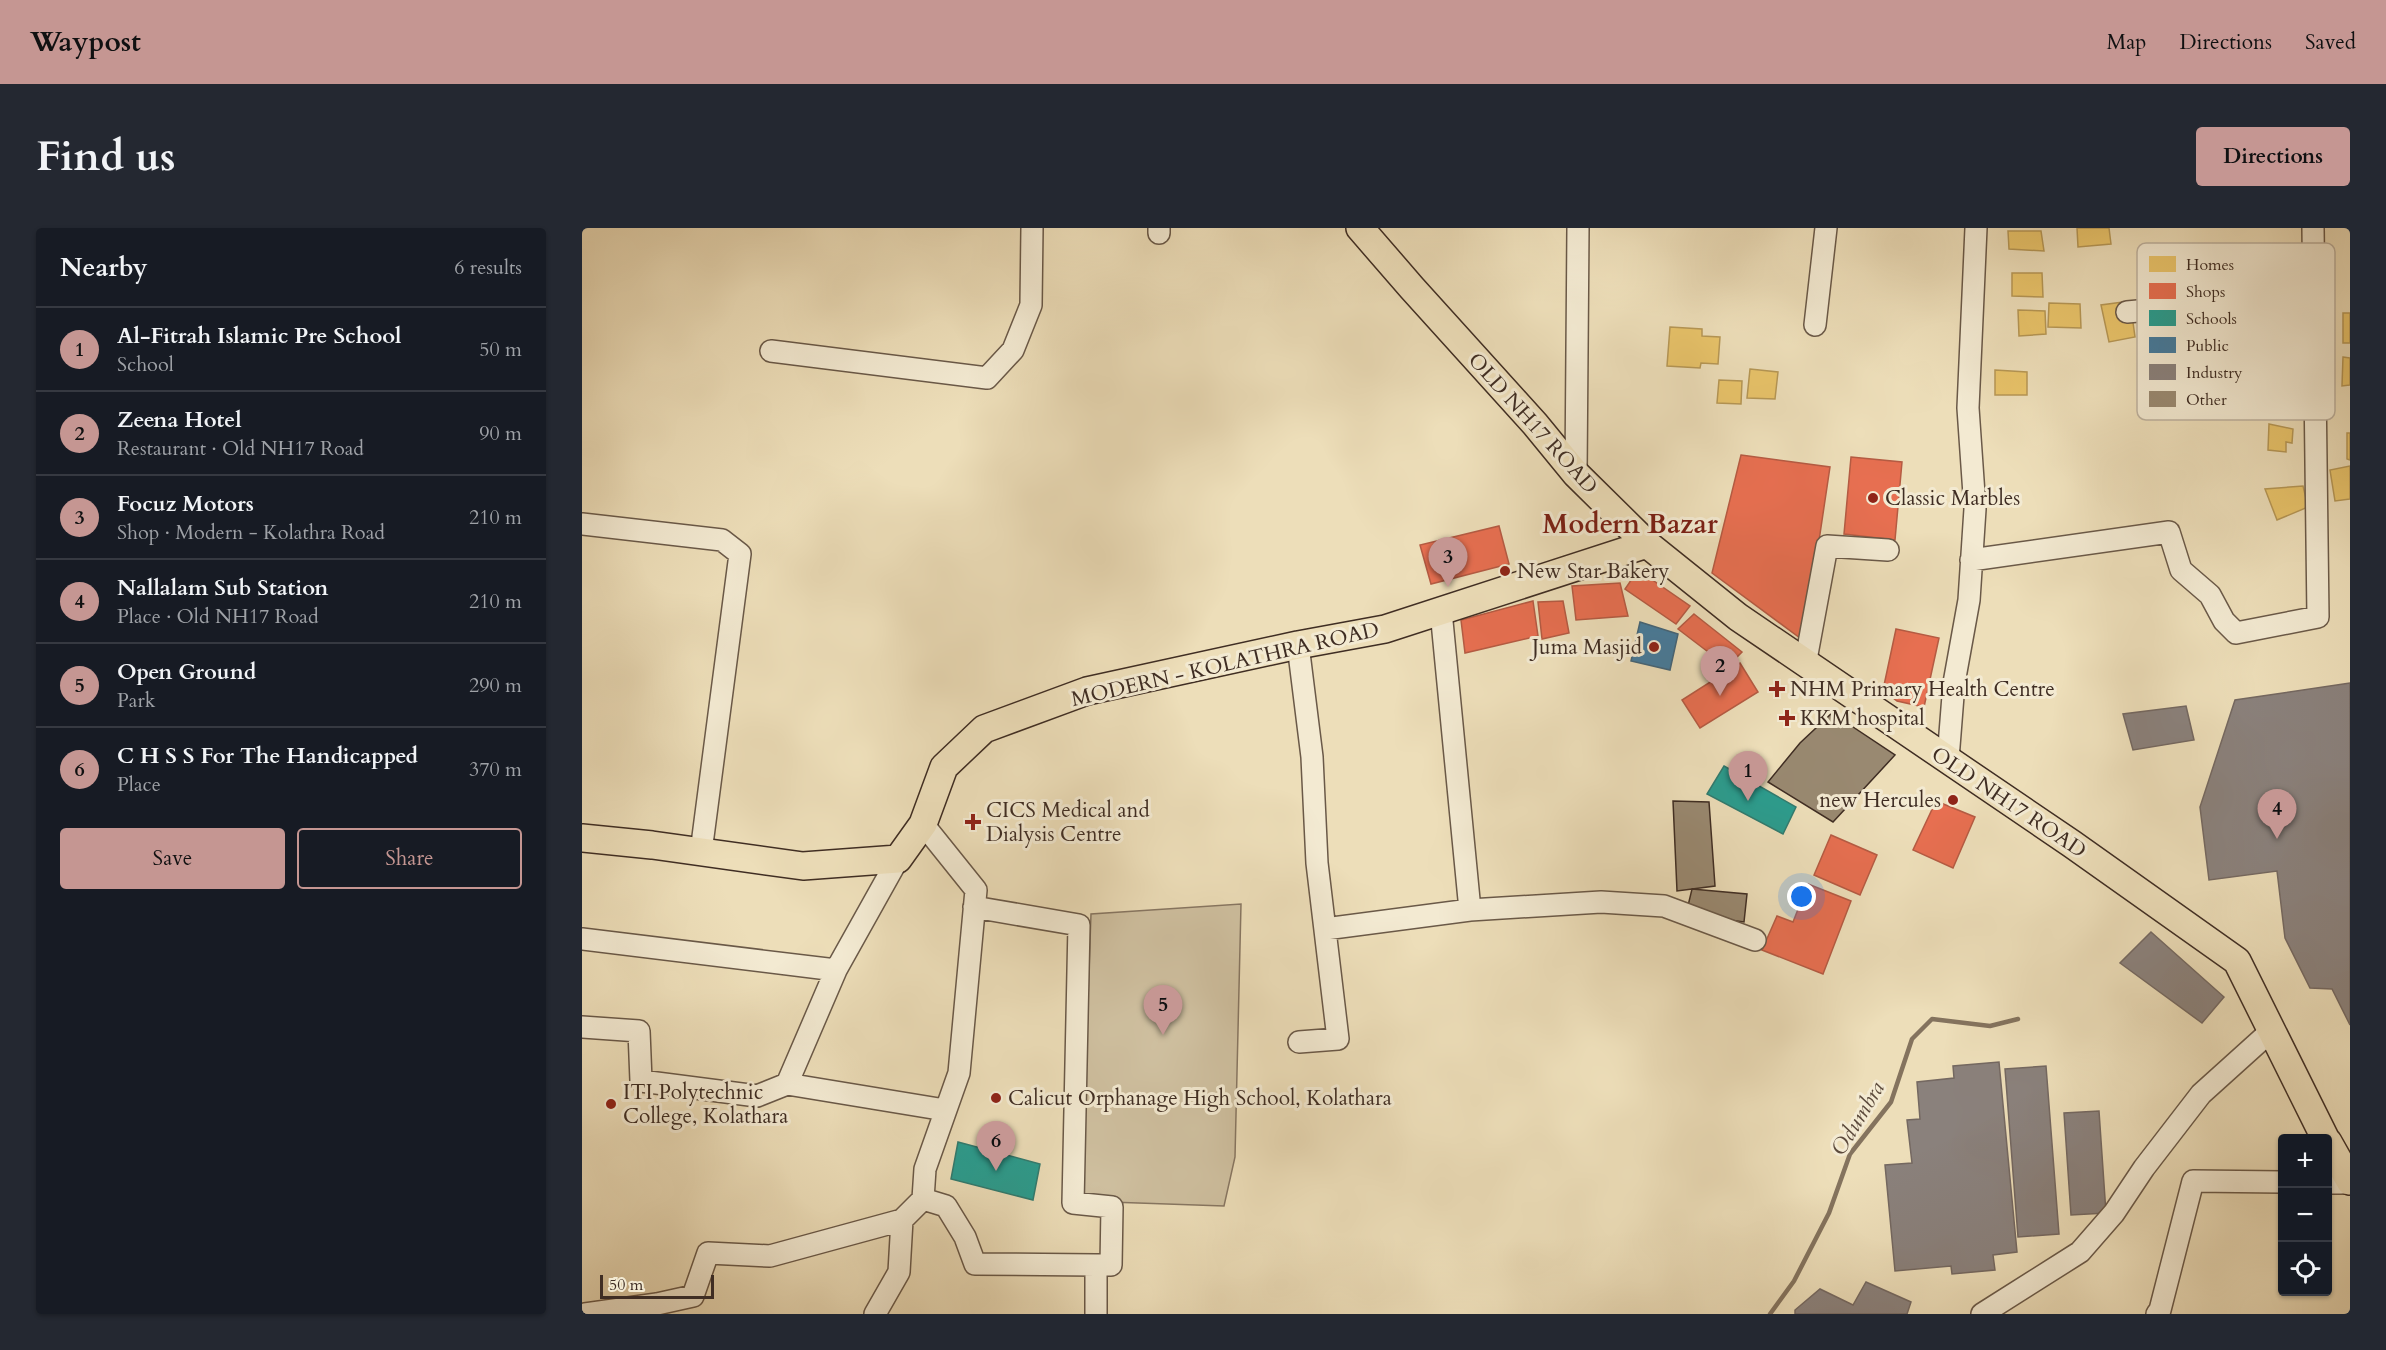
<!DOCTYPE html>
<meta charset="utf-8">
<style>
body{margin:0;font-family:Cardo,serif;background:#242831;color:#f1f3f6}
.controls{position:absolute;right:18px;bottom:18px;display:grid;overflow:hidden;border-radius:6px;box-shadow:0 2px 4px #0004}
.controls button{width:54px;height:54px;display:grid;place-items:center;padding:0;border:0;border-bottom:2px solid #363941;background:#171b24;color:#f1f3f6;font:30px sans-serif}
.scale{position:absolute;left:18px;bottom:15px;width:114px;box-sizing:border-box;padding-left:6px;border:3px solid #3f2d23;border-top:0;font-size:16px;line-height:21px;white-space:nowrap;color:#3f2d23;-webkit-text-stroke:4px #f3ead2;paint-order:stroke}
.you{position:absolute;left:1220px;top:669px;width:21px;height:21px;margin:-15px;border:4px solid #fff;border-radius:50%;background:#1a73e8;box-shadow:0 0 0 9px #1a73e833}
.badge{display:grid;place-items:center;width:39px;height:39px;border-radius:50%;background:#c59692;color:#111;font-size:20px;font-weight:700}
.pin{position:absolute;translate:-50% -50px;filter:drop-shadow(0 2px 3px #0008)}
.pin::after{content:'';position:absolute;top:32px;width:21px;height:18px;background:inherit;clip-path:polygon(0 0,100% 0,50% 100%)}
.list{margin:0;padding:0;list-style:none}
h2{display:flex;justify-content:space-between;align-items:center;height:78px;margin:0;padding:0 24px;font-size:26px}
h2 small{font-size:20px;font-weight:400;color:#9ea1a6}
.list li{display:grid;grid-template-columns:39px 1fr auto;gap:18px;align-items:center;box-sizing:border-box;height:84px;padding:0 24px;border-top:2px solid #363941}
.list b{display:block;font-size:22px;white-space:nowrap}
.list p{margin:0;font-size:20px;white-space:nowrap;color:#9ea1a6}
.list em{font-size:20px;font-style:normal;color:#9ea1a6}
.actions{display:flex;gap:12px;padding:18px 24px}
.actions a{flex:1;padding:14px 0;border:2px solid #c59692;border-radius:6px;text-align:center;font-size:21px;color:#c59692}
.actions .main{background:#c59692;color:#111}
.icon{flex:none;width:33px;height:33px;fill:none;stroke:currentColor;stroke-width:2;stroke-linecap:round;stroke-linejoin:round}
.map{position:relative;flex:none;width:1768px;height:1086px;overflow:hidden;border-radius:6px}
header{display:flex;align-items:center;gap:36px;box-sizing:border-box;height:84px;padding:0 30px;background:#c59692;color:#111}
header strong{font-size:28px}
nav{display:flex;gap:33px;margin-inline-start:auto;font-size:21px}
.intro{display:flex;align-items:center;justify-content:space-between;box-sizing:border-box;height:144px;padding:0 36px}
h1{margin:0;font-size:42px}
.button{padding:15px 27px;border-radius:6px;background:#c59692;color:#111;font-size:21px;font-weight:700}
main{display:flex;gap:36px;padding:0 36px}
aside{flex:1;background:#171b24;border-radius:6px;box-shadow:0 2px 4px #0004}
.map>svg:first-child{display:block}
</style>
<header>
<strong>Waypost</strong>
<nav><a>Map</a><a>Directions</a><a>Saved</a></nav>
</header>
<div class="intro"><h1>Find us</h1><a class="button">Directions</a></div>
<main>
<aside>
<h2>Nearby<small>6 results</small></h2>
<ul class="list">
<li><span class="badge">1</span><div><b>Al-Fitrah Islamic Pre School</b><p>School</p></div><em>50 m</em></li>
<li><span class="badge">2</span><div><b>Zeena Hotel</b><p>Restaurant · Old NH17 Road</p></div><em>90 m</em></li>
<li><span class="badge">3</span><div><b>Focuz Motors</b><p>Shop · Modern - Kolathra Road</p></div><em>210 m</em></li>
<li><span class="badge">4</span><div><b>Nallalam Sub Station</b><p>Place · Old NH17 Road</p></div><em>210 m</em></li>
<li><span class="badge">5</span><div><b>Open Ground</b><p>Park</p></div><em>290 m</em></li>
<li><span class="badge">6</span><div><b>C H S S For The Handicapped</b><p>Place</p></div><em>370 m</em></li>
</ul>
<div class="actions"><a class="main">Save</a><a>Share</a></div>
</aside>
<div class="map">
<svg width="1768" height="1086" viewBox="0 0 1768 1086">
<rect width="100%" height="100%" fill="#eddeb9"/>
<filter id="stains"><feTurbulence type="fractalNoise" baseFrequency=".00333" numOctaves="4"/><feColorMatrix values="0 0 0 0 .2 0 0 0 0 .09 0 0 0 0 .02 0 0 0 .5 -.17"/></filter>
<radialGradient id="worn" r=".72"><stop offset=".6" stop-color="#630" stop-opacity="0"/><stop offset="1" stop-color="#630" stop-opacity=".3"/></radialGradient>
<path fill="#cfc0a0" stroke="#877662" stroke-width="1.5" d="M659,676L653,929L642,978L499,973L509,686Z"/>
<path fill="#e9c46a" stroke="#b69755" stroke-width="1.5" d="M1495,0H1527L1529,16L1496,19Z
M1426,3H1459L1462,23L1427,21Z
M1430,45H1460L1461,69L1430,68Z
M1548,73L1553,109L1527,114L1519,77Z
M1467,75L1498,76L1499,100L1466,99Z
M1436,82L1463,83L1464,106L1437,108Z
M1761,85H1768V115H1761Z
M1088,99L1120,101V108L1138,109L1136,136L1119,135L1118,140L1085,138Z
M1761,129L1768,130V157L1760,158Z
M1168,141L1196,144L1193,171L1165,170Z
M1413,142L1445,144V167H1413Z
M1137,152L1160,153L1159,176L1135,175Z
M1687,196L1711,201L1710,215L1704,214V224L1686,222Z
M1765,205H1768V232L1765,231Z
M1768,238V271L1753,273L1748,242Z
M1721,258L1726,279L1695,292L1683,261Z"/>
<path fill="#e76f51" stroke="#b55b43" stroke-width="1.5" d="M1159,227L1248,239L1222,413L1130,345Z
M1269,229L1320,234L1313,312L1262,306Z
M917,298L927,336L849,356L838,317Z
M1056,342L1108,378L1094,396L1043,361Z
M1038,355L1046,388L994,392L990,358Z
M951,373L956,408L883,425L879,392Z
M981,373L987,405L960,411L956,374Z
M1112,386L1160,424L1148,436H1142L1096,401Z
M1314,401L1357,410L1342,479L1315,473L1301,462Z
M1158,435L1176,464L1118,500L1100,472Z
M1354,573L1393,589L1371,640L1331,622Z
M1249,607L1295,627L1278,667L1232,647Z
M1226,656L1269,673L1241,746L1180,722L1195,688L1211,694Z"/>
<path fill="#2a9d8f" stroke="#307b6f" stroke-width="1.5" d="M1142,538L1214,579L1201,606L1125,566Z
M376,914L458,936L451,972L369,951Z"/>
<path fill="#457b9d" stroke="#436478" stroke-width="1.5" d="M1058,394L1096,406L1088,442L1049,433Z"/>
<path fill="#8a817c" stroke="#746861" stroke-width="1.5" d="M1768,455V797L1750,761L1728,760L1703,710L1695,643L1627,652L1618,579L1653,472Z
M1604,478L1612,512L1551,522L1541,486Z
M1569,704L1642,769L1620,795L1538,735Z
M1417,834L1435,1024L1411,1027L1413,1042L1370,1046L1369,1038L1313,1043L1303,937L1330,935L1325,892L1338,891L1335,854L1372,850L1371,838Z
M1464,838L1477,1006L1436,1009L1423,841Z
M1517,883L1524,985L1489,987L1482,885Z
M1284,1054L1329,1074L1325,1086H1213V1082L1238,1061L1271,1077Z"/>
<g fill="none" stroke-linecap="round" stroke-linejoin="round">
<path stroke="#84735e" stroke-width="4.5" d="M1188,1086L1212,1053L1247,985L1268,926L1309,874L1330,811L1350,791L1408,798L1436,791"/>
</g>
<path fill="#998971" stroke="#3f2d23" stroke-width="1.5" d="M1250,485L1313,527L1251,594L1186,554L1218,515Z
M1091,573L1127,574L1133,658L1095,663Z
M1110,661L1165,666L1162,694L1104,686Z"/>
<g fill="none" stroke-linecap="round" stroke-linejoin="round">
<g stroke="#6a5948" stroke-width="24">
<path id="minor" d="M577,5V0
M1545,84L1633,76C1649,66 1639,47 1649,33L1731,34
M1233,97L1244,0
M189,123L405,150L431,122L449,77L450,0
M994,246L996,0
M0,296L140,312L158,326L119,624
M1389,332L1587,304L1599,342L1628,367L1642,393L1654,405L1736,389L1731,0
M716,417L730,529L735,635L756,811L717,814
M1223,437L1245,318L1306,322
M1366,531L1372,455L1387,372L1393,281L1386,180L1394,0
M341,596L394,662L377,845L343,941L341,971L364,978L383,1009L393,1036L514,1037V1086
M392,679L497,697L491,975L530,979L529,1037H514
M888,682L1019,674L1082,678L1173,712
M743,701L888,682L859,383
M0,711L254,742
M0,799L57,803L59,853L175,868L205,856L254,742L316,631
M205,856L363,882
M1746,955H1768
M3,1086L75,1076L111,1068L126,1025L188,1028L320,992
M293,1086L317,1044L320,992L341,971
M1400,1086L1498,1024L1532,985L1562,940L1619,866L1690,802
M1575,1086L1578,1082L1611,953L1700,954"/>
</g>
<g stroke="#3f2d23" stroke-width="30">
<path id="major" d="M778,0L830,60L953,196L994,246L1065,316L1156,389L1490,616L1655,733L1743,910
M0,610L70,617L221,638L316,631L341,596L362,539L402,501L505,463L716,417L803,401L1065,316
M1746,914L1768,953"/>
</g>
<use href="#minor" stroke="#f3ead2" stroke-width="21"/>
<use href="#major" stroke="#eddeb9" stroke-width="27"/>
</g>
<g fill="#8f2418" stroke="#f3ead2" stroke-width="2">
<circle cx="1291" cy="270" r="6"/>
<circle cx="923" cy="343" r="6"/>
<circle cx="1072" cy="419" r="6"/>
<path d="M1192 452h6v6h6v6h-6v6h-6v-6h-6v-6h6z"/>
<path d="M1202 481h6v6h6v6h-6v6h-6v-6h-6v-6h6z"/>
<circle cx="1371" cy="572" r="6"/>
<path d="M388 585h6v6h6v6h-6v6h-6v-6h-6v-6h6z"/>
<circle cx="414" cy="870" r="6"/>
<circle cx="29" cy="876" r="6"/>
</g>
<g text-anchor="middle" stroke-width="6" stroke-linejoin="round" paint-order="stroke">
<g font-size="21" fill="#3f2d23" stroke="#f3ead2">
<text transform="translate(951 195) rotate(48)" y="7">OLD NH17 ROAD</text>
<text transform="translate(643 436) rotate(-13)" y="7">MODERN - KOLATHRA ROAD</text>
<text transform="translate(1427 574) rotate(34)" y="7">OLD NH17 ROAD</text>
</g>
<g font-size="21" fill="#3f2d23" stroke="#f3ead2" text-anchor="start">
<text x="1303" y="277">Classic Marbles</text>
<text x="935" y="350">New Star Bakery</text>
<text x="1060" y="426" text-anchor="end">Juma Masjid</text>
<text x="1208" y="468">NHM Primary Health Centre</text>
<text x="1218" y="497">KKM hospital</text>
<text x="1359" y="579" text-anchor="end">new Hercules</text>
<text x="404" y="589">CICS Medical and<tspan x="404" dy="24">Dialysis Centre</tspan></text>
<text x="41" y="871">ITI Polytechnic<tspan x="41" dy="24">College, Kolathara</tspan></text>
<text x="426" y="877">Calicut Orphanage High School, Kolathara</text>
</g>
<g font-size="22" font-style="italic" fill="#5c4a3c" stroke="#f3ead2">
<text transform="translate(1275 890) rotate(-59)" y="8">Odumbra</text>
</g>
<g font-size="27" font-weight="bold" fill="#7a1f14" stroke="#f3ead2">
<text x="1048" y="305">Modern Bazar</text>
</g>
</g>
<rect x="1555" y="15" width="198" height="177" rx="9" fill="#f3ead2" stroke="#bdb19e" stroke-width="1.5"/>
<rect x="1567" y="28" width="27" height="16" fill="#e9c46a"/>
<rect x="1567" y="55" width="27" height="16" fill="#e76f51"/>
<rect x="1567" y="82" width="27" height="16" fill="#2a9d8f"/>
<rect x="1567" y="109" width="27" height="16" fill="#457b9d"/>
<rect x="1567" y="136" width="27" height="16" fill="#8a817c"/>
<rect x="1567" y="163" width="27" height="16" fill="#998971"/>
<g font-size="16" fill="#3f2d23">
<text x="1604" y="42">Homes</text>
<text x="1604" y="69">Shops</text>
<text x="1604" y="96">Schools</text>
<text x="1604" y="123">Public</text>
<text x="1604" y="150">Industry</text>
<text x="1604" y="177">Other</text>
</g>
<rect width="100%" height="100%" filter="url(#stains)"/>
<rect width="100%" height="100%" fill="url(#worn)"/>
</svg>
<div class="controls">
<button>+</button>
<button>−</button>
<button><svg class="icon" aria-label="locate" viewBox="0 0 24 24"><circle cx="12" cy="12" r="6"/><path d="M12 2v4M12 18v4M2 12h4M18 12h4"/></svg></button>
</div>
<div class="scale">50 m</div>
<div class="you"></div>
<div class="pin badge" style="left:1166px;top:573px">1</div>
<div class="pin badge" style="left:1138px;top:468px">2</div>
<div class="pin badge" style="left:866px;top:359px">3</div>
<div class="pin badge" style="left:1695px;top:611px">4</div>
<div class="pin badge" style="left:581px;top:807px">5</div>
<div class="pin badge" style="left:414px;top:943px">6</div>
</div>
</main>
